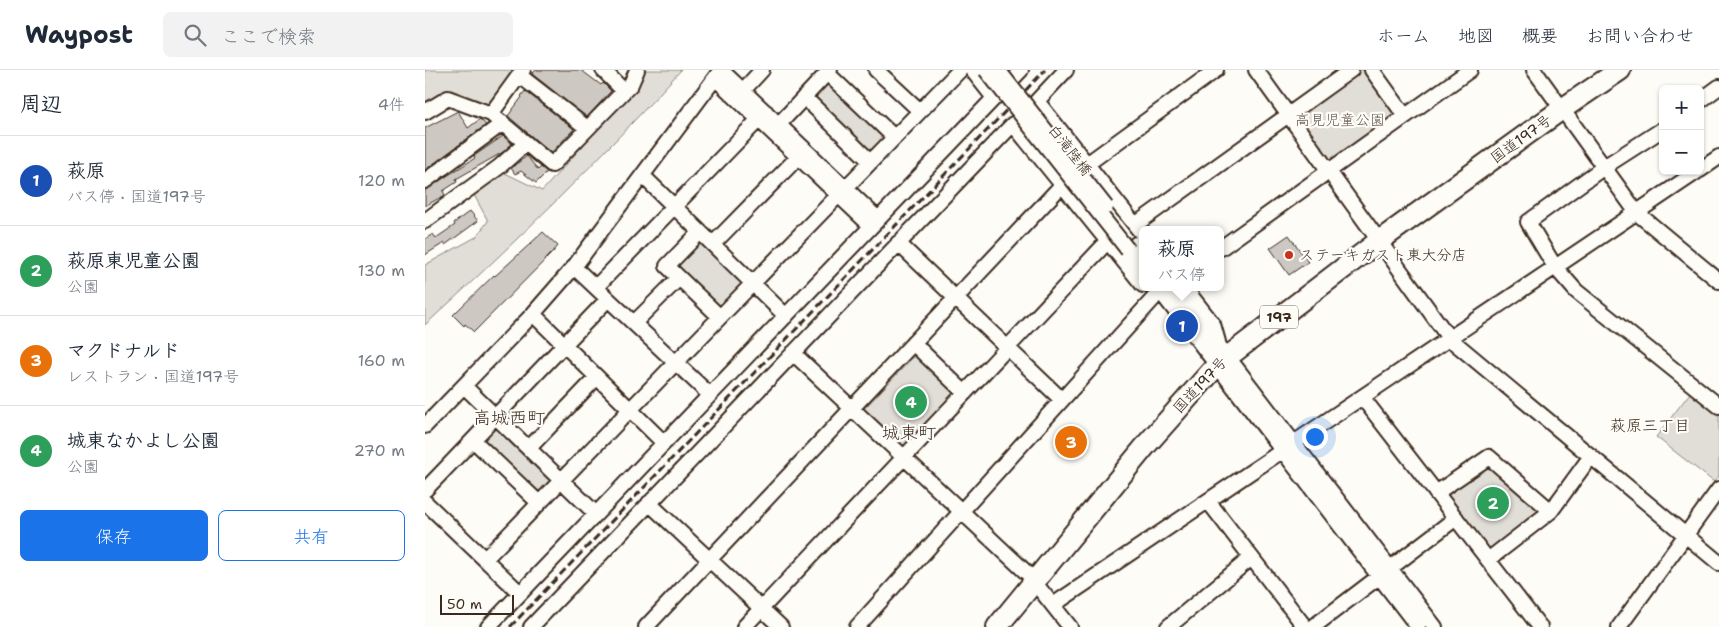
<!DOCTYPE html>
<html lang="ja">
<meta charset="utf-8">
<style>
body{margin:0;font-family:"Shantell Sans","Klee One",sans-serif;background:#f2f2f3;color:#1f2937}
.controls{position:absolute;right:15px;top:15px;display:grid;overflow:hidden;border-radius:8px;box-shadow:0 1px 4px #0004}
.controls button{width:45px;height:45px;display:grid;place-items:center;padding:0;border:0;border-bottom:1px solid #e0e1e3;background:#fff;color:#1f2937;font:25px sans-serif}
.scale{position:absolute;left:15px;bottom:12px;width:74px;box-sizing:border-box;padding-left:5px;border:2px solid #3b2a1e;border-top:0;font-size:14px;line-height:18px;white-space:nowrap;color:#3b2a1e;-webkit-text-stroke:4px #fdfcf7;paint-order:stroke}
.you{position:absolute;left:889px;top:366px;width:18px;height:18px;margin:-12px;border:4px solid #fff;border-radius:50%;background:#1a73e8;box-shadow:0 0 0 8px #1a73e833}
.badge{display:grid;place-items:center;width:32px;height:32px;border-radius:50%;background:#1a73e8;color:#fff;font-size:16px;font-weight:700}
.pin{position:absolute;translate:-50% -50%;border:2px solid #fff;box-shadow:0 1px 5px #0006}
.popup{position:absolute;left:714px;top:156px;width:85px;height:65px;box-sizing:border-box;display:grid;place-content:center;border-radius:8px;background:#fff;filter:drop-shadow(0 1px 4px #0005);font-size:16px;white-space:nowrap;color:#747a83}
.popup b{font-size:19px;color:#1f2937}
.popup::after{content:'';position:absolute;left:50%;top:100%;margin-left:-10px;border:10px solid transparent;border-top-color:#fff}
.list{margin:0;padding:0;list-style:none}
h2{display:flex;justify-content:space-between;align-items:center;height:65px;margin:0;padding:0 20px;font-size:21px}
h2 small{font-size:16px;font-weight:400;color:#747a83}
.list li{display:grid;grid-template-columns:32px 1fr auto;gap:15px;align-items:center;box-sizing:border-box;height:90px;padding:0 20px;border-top:1px solid #e0e1e3}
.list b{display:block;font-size:19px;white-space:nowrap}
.list p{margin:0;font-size:16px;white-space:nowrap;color:#747a83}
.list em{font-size:16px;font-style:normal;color:#747a83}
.actions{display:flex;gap:10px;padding:15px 20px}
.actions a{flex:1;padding:11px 0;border:1px solid #1a73e8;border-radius:8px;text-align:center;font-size:18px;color:#1a73e8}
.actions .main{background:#1a73e8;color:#fff}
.icon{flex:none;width:28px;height:28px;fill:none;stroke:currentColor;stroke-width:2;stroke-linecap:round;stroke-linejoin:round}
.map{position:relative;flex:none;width:1294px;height:557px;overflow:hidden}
header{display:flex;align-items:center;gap:30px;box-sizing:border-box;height:70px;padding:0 25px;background:#fff;border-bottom:1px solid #e0e1e3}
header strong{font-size:24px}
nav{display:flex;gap:28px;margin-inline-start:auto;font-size:18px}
.search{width:350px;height:45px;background:#f2f2f3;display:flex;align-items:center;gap:12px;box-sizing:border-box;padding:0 18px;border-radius:8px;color:#747a83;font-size:19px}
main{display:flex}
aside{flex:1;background:#fff}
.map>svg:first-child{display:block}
</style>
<header>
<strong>Waypost</strong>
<div class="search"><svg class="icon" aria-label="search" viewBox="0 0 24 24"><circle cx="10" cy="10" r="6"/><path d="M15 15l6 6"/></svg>ここで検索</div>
<nav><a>ホーム</a><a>地図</a><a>概要</a><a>お問い合わせ</a></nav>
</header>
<main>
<aside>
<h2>周辺<small>4件</small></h2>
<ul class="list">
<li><span class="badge" style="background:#1a4fb4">1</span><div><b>萩原</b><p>バス停 · 国道197号</p></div><em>120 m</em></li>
<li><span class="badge" style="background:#2e9e5b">2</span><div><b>萩原東児童公園</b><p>公園</p></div><em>130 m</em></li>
<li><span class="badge" style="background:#e8710a">3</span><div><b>マクドナルド</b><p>レストラン · 国道197号</p></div><em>160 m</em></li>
<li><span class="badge" style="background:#2e9e5b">4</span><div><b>城東なかよし公園</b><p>公園</p></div><em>270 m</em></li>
</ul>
<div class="actions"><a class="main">保存</a><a>共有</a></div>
</aside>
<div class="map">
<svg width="1294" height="557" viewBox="0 0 1294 557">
<rect width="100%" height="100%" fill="#fdfcf7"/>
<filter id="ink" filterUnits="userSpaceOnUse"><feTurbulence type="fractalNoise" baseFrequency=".02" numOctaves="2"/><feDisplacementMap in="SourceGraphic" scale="10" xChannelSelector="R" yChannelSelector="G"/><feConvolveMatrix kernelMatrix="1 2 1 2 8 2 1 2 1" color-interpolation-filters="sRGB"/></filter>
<g filter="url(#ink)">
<path fill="#e1ded7" stroke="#8e847a" d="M0,0H93L64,40L21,24L0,38Z
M219,0H256C175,90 89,174 0,255V195L51,167L63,151L48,123L78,102L117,121L217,10Z
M935,0H943L972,45L910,91L904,92L872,47L874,43Z
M399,10H405L464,65L448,86L386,31Z
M277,169L320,212L298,240L248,199Z
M493,282L536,322L480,381L437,341Z
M1265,323L1294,345V406L1289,412L1231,367Z
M70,351L130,410L116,427L52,369Z
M1063,393L1116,438V444L1068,480L1062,481L1023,427V421Z"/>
<path fill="#cdc8c2" stroke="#3b2a1e" d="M111,0H156L176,15L178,13L186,21L162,47L107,4Z
M100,21L149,59L126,83L83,46L97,27L96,26Z
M33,41L43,58L55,49L61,55L0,100V58Z
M78,66L87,74L78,82L31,109L32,112L18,121L20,125L0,136V120L50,88L49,86Z
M102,86L113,100L116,97L122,102L111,113L96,101L90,104L86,98Z
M45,141L53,151L20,175L19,173L0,185V169L8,164L11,168L30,155L29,153Z
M118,162L133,176L128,182L49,262L40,254L39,256L28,245L69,205L70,206Z
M864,165L883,192L864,205L845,178Z
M640,358L662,374L651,386L631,369Z"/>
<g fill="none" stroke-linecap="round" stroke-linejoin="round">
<g stroke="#3b2a1e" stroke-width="18">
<path id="minor" d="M178,0L199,21
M296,0L453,149
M451,0L495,41
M547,0L569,28
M831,0L1024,268L1294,493
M947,0L980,46
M1109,0L1212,143L1294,211
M402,3L469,67
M94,5L162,58
M290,8L446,156
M312,27L337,0
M379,27L446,92
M612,31L718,165
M1275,31L1294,17
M0,42L23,28L66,44L127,95L206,14L212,0
M66,44L98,0
M354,54L405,0
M588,54L718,215
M1238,59L1179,97L1103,152L1130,197L1151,221L1294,336
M1275,100L1294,87
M218,106L361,246
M0,111L78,53
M0,151L74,97L101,73
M710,155L926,0
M275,162L242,196L295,247
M473,173L637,330
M288,174L378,82
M711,174L718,183
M796,178L1045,0
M703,180L718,199
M149,197L285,325
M171,217L341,42
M732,217L993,557
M746,217L802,286L1010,557
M759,217L788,254L793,272
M108,244L239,373
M209,253L254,208
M488,273L540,323
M368,283L603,504L645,557
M39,316L171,444
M937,327L1115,557
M0,356L108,244L149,197L296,0
M48,370L114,433
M104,378L172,307
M0,420L183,229
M1011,423L1064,387L1126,441
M783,431L880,557
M0,432L95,523
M224,433L356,557
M60,489L535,0
M1063,490L1126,441L1166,386
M628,535L1273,101
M63,557L596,0
M106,557L588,54L597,52L611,39L612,31L641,0
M221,557L637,115L662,94L791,0
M319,557L683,171
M432,557L729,228
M743,557L826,488
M888,557L1031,448
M1194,557L1294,419"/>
</g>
<g stroke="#3b2a1e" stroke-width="24">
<path id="highway" d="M572,557L722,374L792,295L954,171L1137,39L1195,0"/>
</g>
<use href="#minor" stroke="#fdfcf7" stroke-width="14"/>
<use href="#highway" stroke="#fdfcf7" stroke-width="20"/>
<path stroke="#3b2a1e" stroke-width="3" stroke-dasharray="8 4" stroke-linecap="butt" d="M85,557L620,0"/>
<g stroke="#3b2a1e" stroke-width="18" stroke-linecap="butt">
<path id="minor-bridge" d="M561,0L703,180
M573,0L681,137"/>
</g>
<use href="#minor-bridge" stroke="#fdfcf7" stroke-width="14"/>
</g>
</g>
<circle fill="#c8321e" stroke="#fdfcf7" stroke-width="2" cx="864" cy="185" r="5"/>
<g text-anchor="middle" stroke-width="4.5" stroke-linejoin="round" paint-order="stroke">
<rect fill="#fdfcf7" stroke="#75695f" stroke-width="1" x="835" y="235.5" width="38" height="23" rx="4"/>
<g font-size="14" font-weight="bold" fill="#3b2a1e">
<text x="854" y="252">197</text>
</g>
<g font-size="15" fill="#64574c" stroke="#fdfcf7">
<text x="915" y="55">高見児童公園</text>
</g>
<g font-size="15" fill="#3b2a1e" stroke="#fdfcf7">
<text transform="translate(1096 69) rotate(-36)" y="5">国道197号</text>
<text transform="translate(645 80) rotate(52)" y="5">白滝陸橋</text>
<text transform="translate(775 315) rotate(-47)" y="5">国道197号</text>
</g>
<g font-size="15" fill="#3b2a1e" stroke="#fdfcf7" text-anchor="start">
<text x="874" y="190">ステーキガスト東大分店</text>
</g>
<g font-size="16" fill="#3b2a1e" stroke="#fdfcf7">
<text x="1225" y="361">萩原三丁目</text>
</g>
<g font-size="18" fill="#3b2a1e" stroke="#fdfcf7">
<text x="84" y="354">高城西町</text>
<text x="484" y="369">城東町</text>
</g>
</g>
</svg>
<div class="controls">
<button>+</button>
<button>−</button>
</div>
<div class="scale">50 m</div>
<div class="you"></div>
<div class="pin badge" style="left:757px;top:256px;background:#1a4fb4">1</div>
<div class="popup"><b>萩原</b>バス停</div>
<div class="pin badge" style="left:1068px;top:433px;background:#2e9e5b">2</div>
<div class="pin badge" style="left:646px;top:372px;background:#e8710a">3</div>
<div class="pin badge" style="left:486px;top:332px;background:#2e9e5b">4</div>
</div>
</main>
